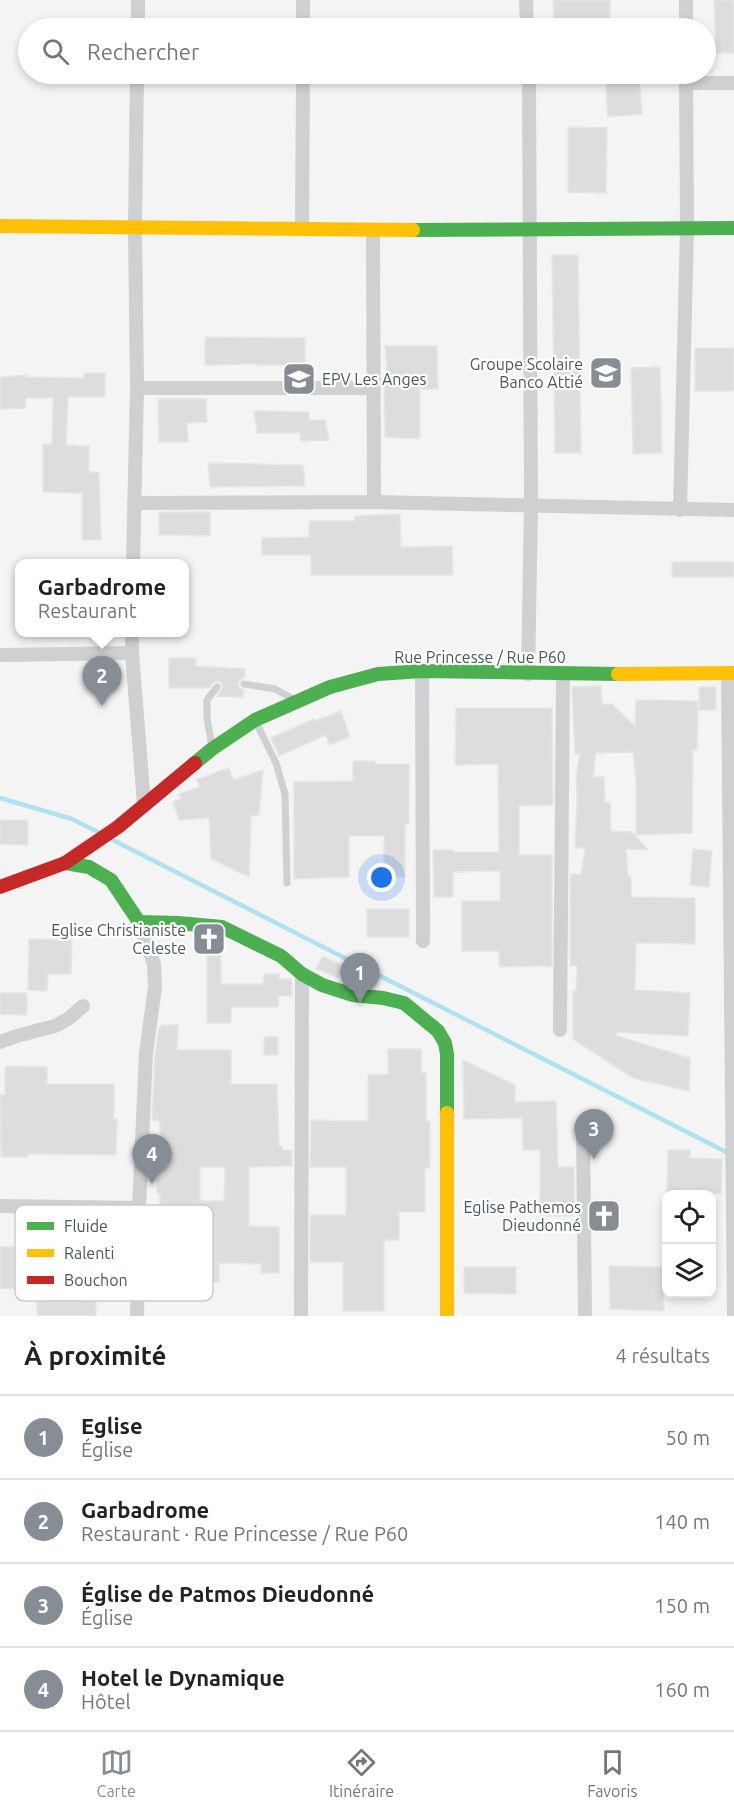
<!DOCTYPE html>
<html lang="fr">
<meta charset="utf-8">
<style>
body{margin:0;font-family:Ubuntu,sans-serif;background:#f6f6f6;color:#222}
.controls{position:absolute;right:18px;bottom:18px;display:grid;overflow:hidden;border-radius:12px;box-shadow:0 3px 9px #0003}
.controls button{width:54px;height:54px;display:grid;place-items:center;padding:0;border:0;border-bottom:2px solid #e0e0e0;background:#fff;color:#222;font:30px sans-serif}
.you{position:absolute;left:382px;top:878px;width:21px;height:21px;margin:-15px;border:4px solid #fff;border-radius:50%;background:#1a73e8;box-shadow:0 0 0 9px #1a73e833}
.badge{display:grid;place-items:center;width:39px;height:39px;border-radius:50%;background:#868d94;color:#fff;font-size:20px;font-weight:700}
.pin{position:absolute;translate:-50% -50px;filter:drop-shadow(0 2px 3px #0008)}
.pin::after{content:'';position:absolute;top:32px;width:21px;height:18px;background:inherit;clip-path:polygon(0 0,100% 0,50% 100%)}
.popup{position:absolute;left:15px;top:559px;width:174px;height:78px;box-sizing:border-box;display:grid;place-content:center;border-radius:12px;background:#fff;filter:drop-shadow(0 2px 4px #0005);font-size:20px;white-space:nowrap;color:#767676}
.popup b{font-size:22px;color:#222}
.popup::after{content:'';position:absolute;left:50%;top:100%;margin-left:-12px;border:12px solid transparent;border-top-color:#fff}
.list{margin:0;padding:0;list-style:none}
h2{display:flex;justify-content:space-between;align-items:center;height:78px;margin:0;padding:0 24px;font-size:26px}
h2 small{font-size:20px;font-weight:400;color:#767676}
.list li{display:grid;grid-template-columns:39px 1fr auto;gap:18px;align-items:center;box-sizing:border-box;height:84px;padding:0 24px;border-top:2px solid #e0e0e0}
.list b{display:block;font-size:22px;white-space:nowrap}
.list p{margin:0;font-size:20px;white-space:nowrap;color:#767676}
.list em{font-size:20px;font-style:normal;color:#767676}
.icon{flex:none;width:33px;height:33px;fill:none;stroke:currentColor;stroke-width:2;stroke-linecap:round;stroke-linejoin:round}
.map{position:relative;flex:none;width:734px;height:1316px;overflow:hidden}
.search{position:absolute;background:#fff;box-shadow:0 3px 9px #0003;left:18px;right:18px;top:18px;height:66px;display:flex;align-items:center;gap:15px;box-sizing:border-box;padding:0 21px;border-radius:33px;color:#767676;font-size:22px}
.sheet{height:414px;background:#fff}
nav{display:flex;justify-content:space-around;align-items:center;box-sizing:border-box;height:84px;border-top:2px solid #e0e0e0;background:#fff;font-size:16px;color:#767676}
nav a{display:grid;justify-items:center;gap:3px}
nav .on{color:#868d94}
.map>svg:first-child{display:block}
</style>
<div class="map">
<svg width="734" height="1316" viewBox="0 0 734 1316">
<rect width="100%" height="100%" fill="#f4f4f4"/>
<g fill="none" stroke-linecap="round" stroke-linejoin="round">
<path stroke="#aee2f0" stroke-width="4.5" d="M0,798L72,819L102,834
M109,838L730,1154"/>
</g>
<path fill="#ddddde" stroke="#e5e6e7" stroke-width="1.5" fill-rule="evenodd" d="M553,0H610V28H554Z
M714,0H734V53H716Z
M607,74H639L642,114L608,117L606,92Z
M568,127L607,128L606,193L568,192Z
M552,255H578L581,453H555Z
M205,337L305,338V365H256V364L205,365Z
M385,346H437L438,389H420V439L385,437L384,393L385,371H387Z
M695,348H734V391H695Z
M660,367L662,453L633,454L631,368Z
M84,373H105V397H68L66,445L89,446V472H99L101,540H82V493L43,492V444H52L53,398H26L25,408L0,409V377L27,375V377L84,378Z
M158,399H206L207,422L187,423L188,442H159Z
M254,411L309,412V420H325L329,440L300,441V433H257Z
M208,463L303,465L305,486L210,487Z
M159,512H210V536L159,535Z
M400,514L401,547L452,546L453,575H311V555H262V538L309,537V521H355V516Z
M672,562H734V577H672Z
M169,658H196V666L245,669L244,678L240,680L238,684L240,688L244,690L243,697L217,696L223,687L221,683L217,681L213,683L209,688H169Z
M601,686L602,704H612L635,726L636,700L698,701L697,750H693L692,833L636,835V779L633,752L596,753L593,776L604,777L605,802H610L611,831L632,832L648,850L626,849L628,876H631V897L695,898V944L636,943L635,990L690,993L688,1036L617,1032V1036L690,1058L689,1091L633,1078L573,1039V991H576L577,966H570V880L571,874H581L585,848H575L577,800L576,776L580,753L575,754L572,687Z
M699,687H716V710H699Z
M456,708H552L553,805L519,806V855H552V966L499,967V951H462V901H500V871L453,872V897H434L433,850H453V852H499L498,764L455,765Z
M341,711L350,737L329,745L326,735L279,756L271,738L313,719L314,721Z
M353,761H375V764H409V824H405V877H384V836H349V877L294,879V782L353,781Z
M229,768L233,780L263,770L259,815L251,816L249,877L211,859L209,818L179,820L173,802L181,799L179,794L200,787L197,779Z
M0,820H28V845L0,844Z
M693,849L712,851L709,887L690,885Z
M367,909H409V937H367Z
M207,937L221,939V984H263L264,974H279V979H290L292,980V996H279L278,1007H231V1023H207Z
M29,939L72,940L71,974H48L47,991L28,990Z
M323,956L344,966L338,978L316,969Z
M0,993H27V1015L0,1014Z
M161,1025H178L177,1050H231V1084H277L279,1146H282V1150H292V1166L249,1167V1226L279,1227V1273H261V1264L219,1263V1282H198V1260H153V1217H159L160,1193H157L156,1164H152V1151H160V1121L152,1120L155,1054L159,1028H161ZM200,1167H225L224,1201H200Z
M264,1037H278V1055H264Z
M388,1049H421L422,1073H426V1121H430V1168H425V1212H399V1240H384V1311H343V1262H310V1215H346V1167H310L311,1120L368,1121V1075L388,1074Z
M463,1060L515,1085V1102L556,1101L558,1167H574L575,1216H540V1150H523L522,1118L464,1119Z
M5,1066L47,1067V1084H114V1119H117L116,1155L28,1154V1157H1L0,1095H5Z
M668,1150H690V1158L722,1159L721,1194H667Z
M52,1224L81,1225V1301H96V1316H37V1290L0,1288V1247L38,1246V1228H52Z
M609,1266L663,1267L664,1311L610,1309Z
M464,1267H516V1294L464,1293Z"/>
<g fill="none" stroke-linecap="round" stroke-linejoin="round">
<path stroke="#ced0d2" stroke-width="7" d="M244,684L275,689L295,700
M255,720L276,763L285,794L287,883
M212,747L207,718V700L217,687"/>
<path stroke="#ced0d2" stroke-width="14" d="M303,0V28
M526,0L527,28
M686,0V28
M138,28V0
M686,83H734
M302,229L303,74
M373,230L374,502
M137,388H373
M134,503L374,502L734,510
M680,510L687,228L686,74
M133,564L137,388L135,228L137,74
M132,632V653L144,804
M0,655L132,653
M422,671L423,941
M728,673L734,1316
M528,674L531,507L529,74
M560,1030L563,674
M0,1042L20,1035L55,1026L68,1019L83,1006
M583,1132L585,1316
M0,1206L139,1208
M137,1316L139,1208L146,1053L155,987L154,964L139,922
M301,1316L302,974"/>
<path stroke="#4caf50" stroke-width="14" d="M413,230L734,228
M195,763L212,749L255,720L330,687L378,674L422,671L618,674
M65,863L89,867L111,880L139,922L178,923L222,927L281,956L302,974L322,985L353,995L383,998L404,1003L438,1031L445,1043L447,1054V1113"/>
<path stroke="#ffc107" stroke-width="14" d="M0,226L413,230
M618,674L734,673
M447,1113V1316"/>
<path stroke="#c62828" stroke-width="14" d="M0,887L65,863L118,827L195,763"/>
</g>
<defs>
<g id="school-square" transform="scale(1.725)"><rect x="-9" y="-9" width="18" height="18" rx="4" fill="#868d94" stroke="#fff"/><path d="M0-5L7-2L0 1L-7-2ZM-4 1L0 2.5L4 1V4Q0 6-4 4Z" fill="#fff"/></g>
<g id="church-square" transform="scale(1.725)"><rect x="-9" y="-9" width="18" height="18" rx="4" fill="#868d94" stroke="#fff"/><path d="M-1.2-6h2.4v3.5h3.3v2.4h-3.3V6h-2.4V-.1h-3.3v-2.4h3.3Z" fill="#fff"/></g>
</defs>
<g fill-rule="evenodd">
<use href="#school-square" x="606" y="373"/>
<use href="#school-square" x="299" y="379"/>
<use href="#church-square" x="209" y="939"/>
<use href="#church-square" x="604" y="1216"/>
</g>
<g text-anchor="middle" stroke-width="4.5" stroke-linejoin="round" paint-order="stroke">
<g font-size="16" fill="#4a5661" stroke="#fff" text-anchor="end">
<text x="583" y="370">Groupe Scolaire<tspan x="583" dy="18">Banco Attié</tspan></text>
<text x="322" y="385" text-anchor="start">EPV Les Anges</text>
<text x="186" y="936">Eglise Christianiste<tspan x="186" dy="18">Celeste</tspan></text>
<text x="581" y="1213">Eglise Pathemos<tspan x="581" dy="18">Dieudonné</tspan></text>
</g>
<g font-size="16" fill="#4a5661" stroke="#fff">
<text x="480" y="663">Rue Princesse / Rue P60</text>
</g>
</g>
<rect x="15" y="1205" width="198" height="96" rx="9" fill="#fff" stroke="#c9ccd0" stroke-width="1.5"/>
<rect x="27" y="1222" width="27" height="8" fill="#4caf50"/>
<rect x="27" y="1249" width="27" height="8" fill="#ffc107"/>
<rect x="27" y="1276" width="27" height="8" fill="#c62828"/>
<g font-size="16" fill="#4a5661">
<text x="64" y="1232">Fluide</text>
<text x="64" y="1259">Ralenti</text>
<text x="64" y="1286">Bouchon</text>
</g>
</svg>
<div class="controls">
<button><svg class="icon" aria-label="locate" viewBox="0 0 24 24"><circle cx="12" cy="12" r="6"/><path d="M12 2v4M12 18v4M2 12h4M18 12h4"/></svg></button>
<button><svg class="icon" aria-label="layers" viewBox="0 0 24 24"><path d="M12 4l9 5-9 5-9-5zM3 14l9 5 9-5"/></svg></button>
</div>
<div class="you"></div>
<div class="pin badge" style="left:360px;top:1003px">1</div>
<div class="pin badge" style="left:102px;top:706px">2</div>
<div class="popup"><b>Garbadrome</b>Restaurant</div>
<div class="pin badge" style="left:594px;top:1159px">3</div>
<div class="pin badge" style="left:152px;top:1184px">4</div>
<div class="search"><svg class="icon" aria-label="search" viewBox="0 0 24 24"><circle cx="10" cy="10" r="6"/><path d="M15 15l6 6"/></svg>Rechercher</div>
</div>
<section class="sheet">
<h2>À proximité<small>4 résultats</small></h2>
<ul class="list">
<li><span class="badge">1</span><div><b>Eglise</b><p>Église</p></div><em>50 m</em></li>
<li><span class="badge">2</span><div><b>Garbadrome</b><p>Restaurant · Rue Princesse / Rue P60</p></div><em>140 m</em></li>
<li><span class="badge">3</span><div><b>Église de Patmos Dieudonné</b><p>Église</p></div><em>150 m</em></li>
<li><span class="badge">4</span><div><b>Hotel le Dynamique</b><p>Hôtel</p></div><em>160 m</em></li>
</ul>
</section>
<nav>
<a class="on"><svg class="icon" aria-label="map" viewBox="0 0 24 24"><path d="M3 6l6-2 6 2 6-2v14l-6 2-6-2-6 2zM9 4v14M15 6v14"/></svg>Carte</a>
<a><svg class="icon" aria-label="directions" viewBox="0 0 24 24"><path d="M12 3l9 9-9 9-9-9zM9 14v-3h6M13 9l2 2-2 2"/></svg>Itinéraire</a>
<a><svg class="icon" aria-label="saved" viewBox="0 0 24 24"><path d="M7 4h10v16l-5-4-5 4z"/></svg>Favoris</a>
</nav>
